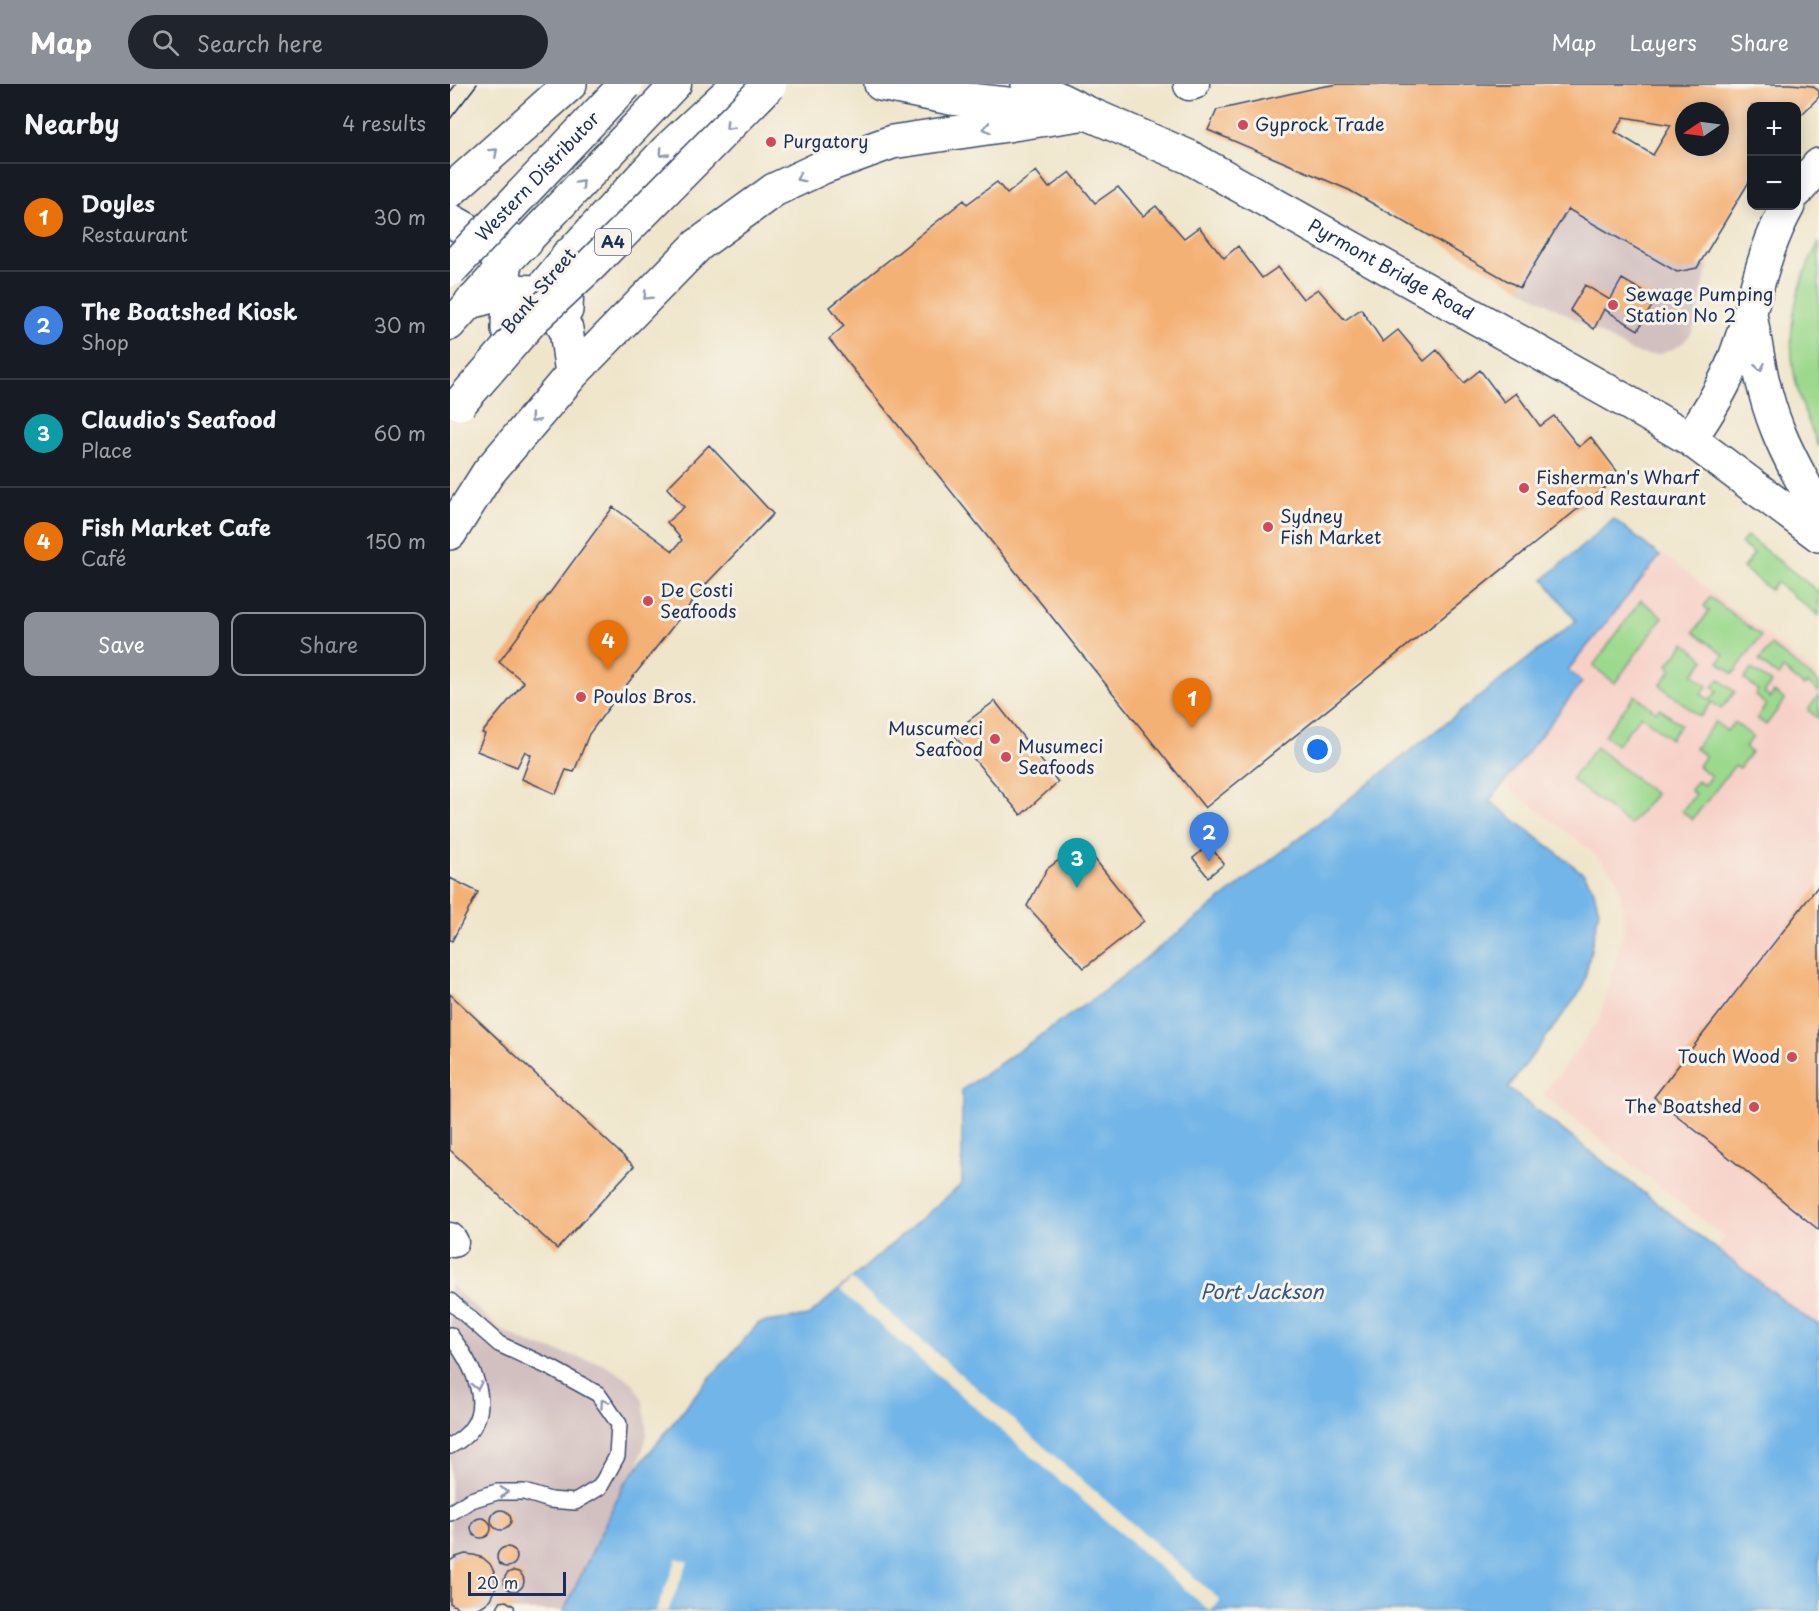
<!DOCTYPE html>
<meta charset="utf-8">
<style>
body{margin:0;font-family:"Playpen Sans",sans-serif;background:#20242c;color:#f1f3f6}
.controls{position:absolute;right:18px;top:18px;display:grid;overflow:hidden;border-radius:12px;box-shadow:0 3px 15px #0003}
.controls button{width:54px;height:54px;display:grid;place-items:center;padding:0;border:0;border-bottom:2px solid #363941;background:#171b24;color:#f1f3f6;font:30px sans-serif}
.compass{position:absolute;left:1225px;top:18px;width:54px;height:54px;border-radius:50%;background:#171b24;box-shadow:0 3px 15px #0003;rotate:257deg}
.scale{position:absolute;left:18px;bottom:15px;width:98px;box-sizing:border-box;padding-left:6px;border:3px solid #1b2f5e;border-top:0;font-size:16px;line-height:21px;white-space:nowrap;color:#1b2f5e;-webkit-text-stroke:4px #f7f3e8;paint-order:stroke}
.you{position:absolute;left:868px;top:666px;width:21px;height:21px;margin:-15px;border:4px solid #fff;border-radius:50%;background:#1a73e8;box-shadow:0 0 0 9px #1a73e833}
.badge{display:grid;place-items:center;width:39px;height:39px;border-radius:50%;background:#8c9099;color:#fff;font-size:20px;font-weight:700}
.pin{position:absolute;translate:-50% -50px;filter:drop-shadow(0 2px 3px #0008)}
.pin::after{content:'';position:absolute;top:32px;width:21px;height:18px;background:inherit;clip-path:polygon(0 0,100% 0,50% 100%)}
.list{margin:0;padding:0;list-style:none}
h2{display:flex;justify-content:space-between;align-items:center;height:78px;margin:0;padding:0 24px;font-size:26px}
h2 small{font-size:20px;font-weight:400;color:#9ea1a6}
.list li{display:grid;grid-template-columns:39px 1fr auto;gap:18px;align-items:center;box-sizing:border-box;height:108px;padding:0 24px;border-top:2px solid #363941}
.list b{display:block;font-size:22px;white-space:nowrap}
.list p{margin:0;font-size:20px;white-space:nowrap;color:#9ea1a6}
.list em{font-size:20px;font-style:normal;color:#9ea1a6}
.actions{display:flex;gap:12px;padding:18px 24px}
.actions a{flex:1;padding:14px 0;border:2px solid #8c9099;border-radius:12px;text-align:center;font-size:21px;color:#8c9099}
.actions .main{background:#8c9099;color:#fff}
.icon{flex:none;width:33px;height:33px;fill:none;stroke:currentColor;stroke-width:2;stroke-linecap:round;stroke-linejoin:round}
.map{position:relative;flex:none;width:1369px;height:1527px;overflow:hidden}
header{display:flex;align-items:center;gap:36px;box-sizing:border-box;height:84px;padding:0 30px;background:#8c9099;color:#fff}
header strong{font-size:28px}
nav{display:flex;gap:33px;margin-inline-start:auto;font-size:21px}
.search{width:420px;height:54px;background:#20242c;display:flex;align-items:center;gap:15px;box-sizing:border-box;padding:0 21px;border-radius:33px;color:#9ea1a6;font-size:22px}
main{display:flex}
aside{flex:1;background:#171b24}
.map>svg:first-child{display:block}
</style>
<header>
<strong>Map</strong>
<div class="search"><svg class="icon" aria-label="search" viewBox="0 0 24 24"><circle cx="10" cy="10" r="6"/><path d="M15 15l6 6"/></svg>Search here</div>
<nav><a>Map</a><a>Layers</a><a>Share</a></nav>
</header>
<main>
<aside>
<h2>Nearby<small>4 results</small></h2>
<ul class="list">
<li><span class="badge" style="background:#e8710a">1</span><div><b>Doyles</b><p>Restaurant</p></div><em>30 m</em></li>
<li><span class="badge" style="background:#3f7fe0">2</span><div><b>The Boatshed Kiosk</b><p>Shop</p></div><em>30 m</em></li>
<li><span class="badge" style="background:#0f9aa8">3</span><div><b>Claudio's Seafood</b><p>Place</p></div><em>60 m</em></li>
<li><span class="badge" style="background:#e8710a">4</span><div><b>Fish Market Cafe</b><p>Café</p></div><em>150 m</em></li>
</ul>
<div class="actions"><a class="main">Save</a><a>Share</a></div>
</aside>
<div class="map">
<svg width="1369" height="1527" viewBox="0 0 1369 1527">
<rect width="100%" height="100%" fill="#f7f3e8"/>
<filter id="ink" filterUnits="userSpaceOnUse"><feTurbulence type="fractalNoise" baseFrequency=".0167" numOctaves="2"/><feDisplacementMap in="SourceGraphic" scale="12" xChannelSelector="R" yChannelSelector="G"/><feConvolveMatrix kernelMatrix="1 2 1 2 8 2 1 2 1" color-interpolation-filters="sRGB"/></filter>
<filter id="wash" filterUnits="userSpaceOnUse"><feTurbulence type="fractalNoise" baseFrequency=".008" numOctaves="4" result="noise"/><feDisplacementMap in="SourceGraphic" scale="24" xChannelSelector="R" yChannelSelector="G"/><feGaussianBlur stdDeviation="1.35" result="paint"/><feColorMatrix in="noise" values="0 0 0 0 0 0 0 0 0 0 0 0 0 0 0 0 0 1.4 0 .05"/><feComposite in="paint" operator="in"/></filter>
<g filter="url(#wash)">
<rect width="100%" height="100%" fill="#efe5ca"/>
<path fill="#f7d1c8" d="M1212,469L1369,592V1241L1352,1231L1267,1165L1274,1153L1093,1011L1150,935L1175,840L1168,796L1145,770L1053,699L1132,598L1117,587Z"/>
<path fill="#d2bfc0" d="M1118,125L1227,188L1258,180L1245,241L1241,250L1234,258L1223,265L1210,270L1197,271L1183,268L1070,204Z
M0,1201L50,1245L78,1259L156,1281L183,1299L193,1317L197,1350L188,1383L173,1402L114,1527H0Z"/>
<path fill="#9cd98d" stroke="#5c8476" stroke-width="1.5" d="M1369,159V363C1359,340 1348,314 1344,289C1336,244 1347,197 1369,159Z
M1297,452L1369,508V532L1326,498L1320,506L1293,484L1304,470L1291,460Z
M1260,513L1311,552L1283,590L1269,578L1274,571L1244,548L1259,527L1254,522Z
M1191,516L1213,533L1165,599L1143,582Z
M1235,559L1255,576L1243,590L1257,602L1251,610L1260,616L1268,607L1263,603L1269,595L1285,608L1271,625L1262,618L1250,633L1210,601L1222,585L1218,581Z
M1321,561L1369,599V608L1358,599L1354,602L1333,585L1328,592L1309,577Z
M1302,585L1321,599L1314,609L1320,614L1324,608L1335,616L1316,641L1307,634L1316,621L1305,611L1308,606L1294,595Z
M1185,611L1206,628L1209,624L1231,641L1220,655L1191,631L1167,661L1154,651Z
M1369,611V635L1358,626Z
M1265,638L1277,647L1284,638L1303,653L1295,663L1301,668L1289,684L1285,681L1242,736L1232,727L1245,711L1240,706L1247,697L1254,701L1261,692L1248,682L1255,672L1245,664Z
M1146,663L1205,710L1180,741L1121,695Z"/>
<path fill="#72b5e8" stroke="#4672a3" stroke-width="1.5" d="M1164,435L1210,472L1118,586L1132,598L1040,717L1134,790L1143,804L1149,826L1133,904L1058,1004L1352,1231L1369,1241V1527H114L173,1402L250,1305L309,1239L358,1232L512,1100V1006L650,910L1126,537L1094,495Z"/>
<path fill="#efe5ca" d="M401,1195L770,1516L760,1527L390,1206Z
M227,1474L238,1478L218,1527H206Z"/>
<g id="blocks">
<path fill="#f4b176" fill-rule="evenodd" d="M889,0H1340L1362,2L1369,7V13L1346,36V22H1302V93L1247,184L1227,188L1118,125L1070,204L899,106L758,46L767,26L870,3ZM1234,27H1270V63H1234ZM1174,33L1221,41L1203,71L1165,48Z
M586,87L599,104L620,88L645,119L668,103L693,132L706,122L734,154L749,143L774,174L788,162L812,194L828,183L853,215L868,205L895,236L911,225L933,258L948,246L974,277L987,266L1014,299L1030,286L1054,318L1066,309L1090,342L1104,332L1129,363L1141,353L1170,391L755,724L379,255L394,242L380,223L514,116L517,120L547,98L557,110Z
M1172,195L1206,215L1188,246L1154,225L1144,245L1120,226L1135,201L1160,216Z
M259,361L323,430L258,498L163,618L139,650L124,688L116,686L106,710L72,695L81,671L75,667L67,683L27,667L35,650L32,649L74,598L49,578L163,423L223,467L232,456L217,438L234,423L217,404Z
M545,617L608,698L571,731L502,649Z
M632,759L694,837L634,884L577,822L597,785Z
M759,761L774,780L758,793L743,774Z
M0,794L28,808L2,857L0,856Z
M1369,801V1146L1204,1013Z
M0,910L184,1082L107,1165L0,1066Z
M41 1436a10 10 0 1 1 20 0a10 10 0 1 1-20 0Z
M21 1444a10 10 0 1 1 20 0a10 10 0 1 1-20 0Z
M47 1473a10 10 0 1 1 20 0a10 10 0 1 1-20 0Z
M15,1470L24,1471L33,1474L40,1480L44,1488L46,1498L45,1507L41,1515L34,1521L25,1525L17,1526L8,1524L0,1519V1477L6,1473Z
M54 1497a10 10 0 1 1 20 0a10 10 0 1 1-20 0Z
M56,1517L64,1522L65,1527H45L50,1518Z"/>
</g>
</g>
<g filter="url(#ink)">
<use href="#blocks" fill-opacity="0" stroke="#3b4a6e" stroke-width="1.5"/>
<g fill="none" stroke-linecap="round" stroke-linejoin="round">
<g stroke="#3b4a6e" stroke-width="18">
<path id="lane" d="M0,1217L49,1260L101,1284L148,1310L169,1340L167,1372L150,1403L125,1418L100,1416L74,1408H47L21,1416L0,1429
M0,1251C27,1286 51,1336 0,1362"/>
</g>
<g stroke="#3b4a6e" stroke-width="33">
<path id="street" d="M739,1L744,0
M72,227L118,171L216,65L286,0
M0,241L52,183L226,0
M0,1154L3,1158"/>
</g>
<g stroke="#3b4a6e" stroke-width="36">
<g id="primary">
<path d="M431,0L501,14L614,26"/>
<path id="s1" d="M578,0L637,29L739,73L1170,314L1240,355L1369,451"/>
<path d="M1346,108L1369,81"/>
<path d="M1300,230C1307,268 1312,307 1327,344C1338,373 1354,400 1369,427"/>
<path d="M1240,355C1258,329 1274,303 1285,274C1305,222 1310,172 1338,122"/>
</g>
</g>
<g stroke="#3b4a6e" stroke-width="36">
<path id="highway" d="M0,107L120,0
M0,136L37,157L48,159L76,158
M37,157L52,183L59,207L58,245
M21,218L59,207L88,208L116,245L122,290
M116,226L118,171
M0,449L38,389L122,290L248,161L324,106L373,83L442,58L637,29"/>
</g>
<use href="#lane" stroke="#fff" stroke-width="15"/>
<use href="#street" stroke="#fff" stroke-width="30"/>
<use href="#primary" stroke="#fff" stroke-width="33"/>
<use href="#highway" stroke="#fff" stroke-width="33"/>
<path stroke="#1b2f5e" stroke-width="1.5" d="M0,8L6,0
M0,35L27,0"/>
<g stroke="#3b4a6e" stroke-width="36" stroke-linecap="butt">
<g id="highway-bridge">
<path id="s2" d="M0,186L176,0"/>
<path d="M10,319L83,235L141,181L320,0"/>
</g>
</g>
<use href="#highway-bridge" stroke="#fff" stroke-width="33"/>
</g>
<defs><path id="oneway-chevron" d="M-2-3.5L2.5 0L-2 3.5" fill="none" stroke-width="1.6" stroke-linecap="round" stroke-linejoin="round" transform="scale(1.5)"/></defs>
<g stroke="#8d97ae">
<use href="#oneway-chevron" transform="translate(279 42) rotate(134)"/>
<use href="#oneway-chevron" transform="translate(537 44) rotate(171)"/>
<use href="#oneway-chevron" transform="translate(44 68) rotate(-42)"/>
<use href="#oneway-chevron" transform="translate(213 69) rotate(134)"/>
<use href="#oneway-chevron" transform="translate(350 94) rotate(154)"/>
<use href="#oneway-chevron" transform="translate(131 100) rotate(-47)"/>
<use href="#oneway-chevron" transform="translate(197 212) rotate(135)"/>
<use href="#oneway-chevron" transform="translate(1310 283) rotate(80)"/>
<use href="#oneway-chevron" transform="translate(84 335) rotate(130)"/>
<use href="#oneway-chevron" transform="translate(27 1302) rotate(79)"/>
<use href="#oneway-chevron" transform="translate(154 1319) rotate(-125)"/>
<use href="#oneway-chevron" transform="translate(54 1408) rotate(-4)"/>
</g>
</g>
<g fill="#d1495b" stroke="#f7f3e8" stroke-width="2">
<circle cx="793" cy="41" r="6"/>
<circle cx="321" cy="58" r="6"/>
<circle cx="1163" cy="221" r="6"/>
<circle cx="1074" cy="404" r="6"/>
<circle cx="818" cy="443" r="6"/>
<circle cx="198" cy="517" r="6"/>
<circle cx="131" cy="613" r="6"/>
<circle cx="545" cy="655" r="6"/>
<circle cx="556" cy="673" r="6"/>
<circle cx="1342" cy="973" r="6"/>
<circle cx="1304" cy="1023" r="6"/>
</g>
<g text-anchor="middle" stroke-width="6" stroke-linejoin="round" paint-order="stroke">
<rect fill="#f7f3e8" stroke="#5d6a87" stroke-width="1.5" x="145" y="145" width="36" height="26" rx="4.5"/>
<g font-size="16" font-weight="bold" fill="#1b2f5e">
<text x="163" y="164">A4</text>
</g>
<g font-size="18" fill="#1b2f5e" stroke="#f7f3e8" text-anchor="start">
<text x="805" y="47">Gyprock Trade</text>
<text x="333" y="64">Purgatory</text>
<text x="1175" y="217">Sewage Pumping<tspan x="1175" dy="21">Station No 2</tspan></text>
<text x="1086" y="400">Fisherman's Wharf<tspan x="1086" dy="21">Seafood Restaurant</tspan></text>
<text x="830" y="439">Sydney<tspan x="830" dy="21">Fish Market</tspan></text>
<text x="210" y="513">De Costi<tspan x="210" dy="21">Seafoods</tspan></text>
<text x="143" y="619">Poulos Bros.</text>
<text x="533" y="651" text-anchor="end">Muscumeci<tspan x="533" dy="21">Seafood</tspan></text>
<text x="568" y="669">Musumeci<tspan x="568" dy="21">Seafoods</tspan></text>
<text x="1330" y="979" text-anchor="end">Touch Wood</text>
<text x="1292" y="1029" text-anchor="end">The Boatshed</text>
</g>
<g font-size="18" fill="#1b2f5e" stroke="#f7f3e8">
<text dy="6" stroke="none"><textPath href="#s2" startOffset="128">Western Distributor</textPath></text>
<text dy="6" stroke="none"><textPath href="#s1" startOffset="408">Pyrmont Bridge Road</textPath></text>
<text transform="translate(89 207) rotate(-50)" y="6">Bank Street</text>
</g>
<g font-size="20" font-style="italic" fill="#355787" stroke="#f7f3e8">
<text x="812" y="1215">Port Jackson</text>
</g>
</g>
</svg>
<div class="controls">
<button>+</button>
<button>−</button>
</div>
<svg class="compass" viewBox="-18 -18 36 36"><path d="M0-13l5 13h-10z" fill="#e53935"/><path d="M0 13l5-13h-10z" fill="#9ea1a6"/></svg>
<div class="scale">20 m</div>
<div class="you"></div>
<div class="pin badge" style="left:742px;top:644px;background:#e8710a">1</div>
<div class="pin badge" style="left:759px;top:778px;background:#3f7fe0">2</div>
<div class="pin badge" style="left:627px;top:804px;background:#0f9aa8">3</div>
<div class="pin badge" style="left:158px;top:586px;background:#e8710a">4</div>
</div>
</main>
